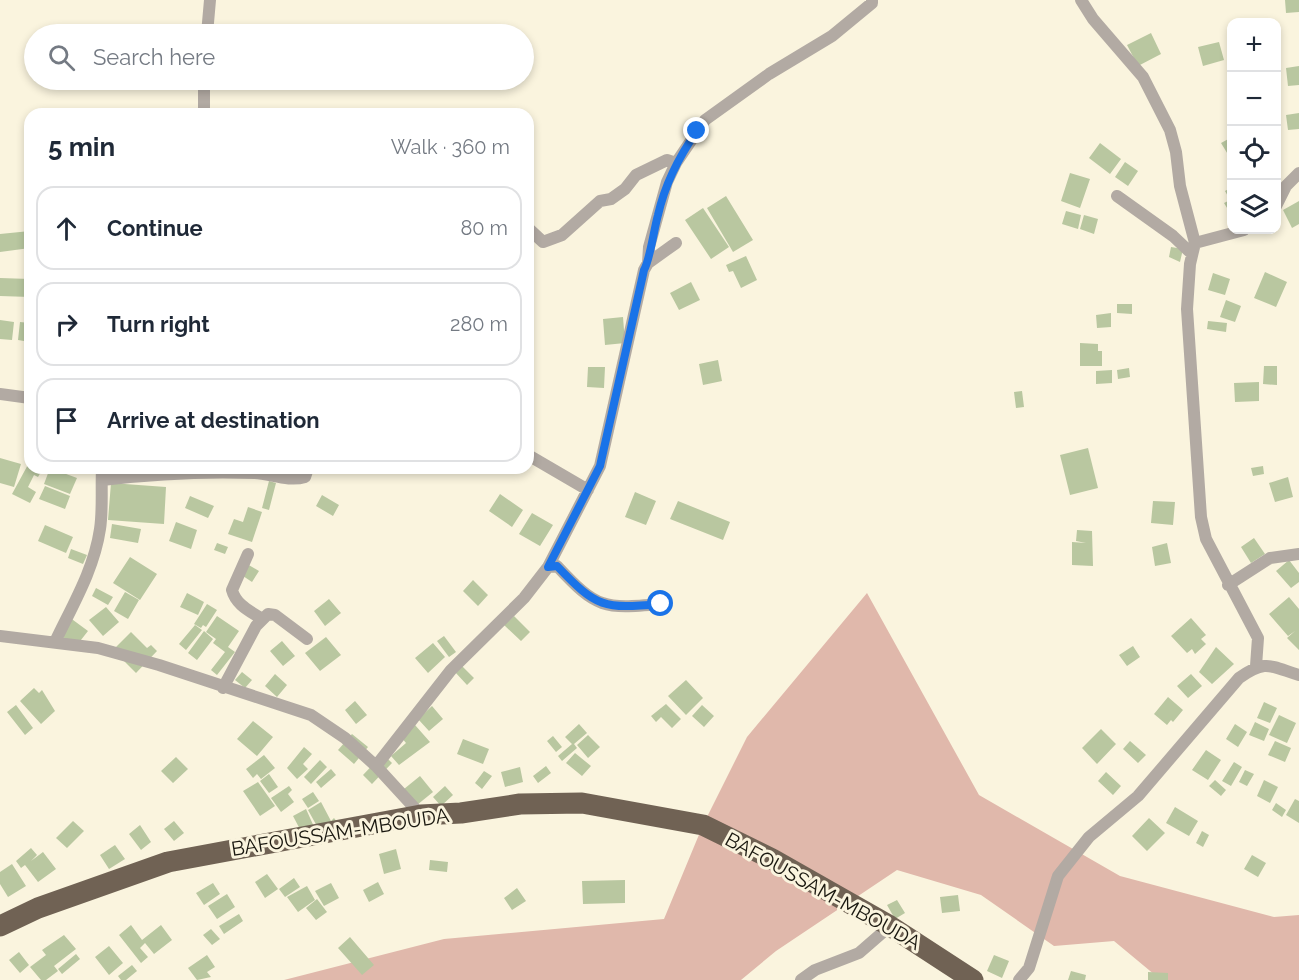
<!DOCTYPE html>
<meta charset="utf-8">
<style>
body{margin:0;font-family:Raleway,sans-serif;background:#f6f6f7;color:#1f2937}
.controls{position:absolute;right:18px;top:18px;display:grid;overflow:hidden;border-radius:12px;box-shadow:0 3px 9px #0003}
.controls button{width:54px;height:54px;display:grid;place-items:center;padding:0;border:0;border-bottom:2px solid #e0e1e3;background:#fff;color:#1f2937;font:30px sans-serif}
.stop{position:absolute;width:18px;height:18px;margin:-14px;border:4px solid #1a73e8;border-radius:50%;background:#fff}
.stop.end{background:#1a73e8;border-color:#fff;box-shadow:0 2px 6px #0008}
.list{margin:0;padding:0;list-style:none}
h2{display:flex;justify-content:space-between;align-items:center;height:78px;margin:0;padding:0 24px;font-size:26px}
h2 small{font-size:20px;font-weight:400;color:#747a83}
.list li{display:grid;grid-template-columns:39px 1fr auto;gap:18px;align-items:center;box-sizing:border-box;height:84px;margin:0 12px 12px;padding:0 12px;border:2px solid #e0e1e3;border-radius:18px}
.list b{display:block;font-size:22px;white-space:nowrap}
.list em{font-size:20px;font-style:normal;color:#747a83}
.icon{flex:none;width:33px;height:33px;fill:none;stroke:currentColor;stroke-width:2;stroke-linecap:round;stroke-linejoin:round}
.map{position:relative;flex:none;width:1299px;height:980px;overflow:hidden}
.search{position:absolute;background:#fff;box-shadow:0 3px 9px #0003;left:24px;top:24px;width:510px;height:66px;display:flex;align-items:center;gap:15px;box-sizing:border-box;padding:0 21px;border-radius:33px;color:#747a83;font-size:22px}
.panel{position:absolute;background:#fff;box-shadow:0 3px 9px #0003;left:24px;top:108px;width:510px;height:366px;border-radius:18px}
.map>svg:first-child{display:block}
</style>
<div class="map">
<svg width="1299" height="980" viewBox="0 0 1299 980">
<rect width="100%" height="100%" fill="#faf4de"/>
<path fill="#e0b8ab" d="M867,593L979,795L1120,876L1274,917L1299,915V980H1161L1114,941L1054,946L981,895L897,870L776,951L741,980H284L444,939L664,919L703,825L747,737Z"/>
<path fill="#b9c7a0" d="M1285,0H1299V12L1286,13Z
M252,26L253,34H230L229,30Z
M1151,33L1161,54L1138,66L1127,45Z
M1219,42L1224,60L1203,66L1198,47Z
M1299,66V85L1288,86L1286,68Z
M1299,113V129L1288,130L1286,115Z
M1232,137V161L1221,143Z
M1100,143L1121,159L1110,174L1089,158Z
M1125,162L1138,171L1128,186L1115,177Z
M1070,173L1090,179L1080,208L1061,201Z
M1232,187V216L1224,203L1230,200L1225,191Z
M726,196L753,240L733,252L707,208Z
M1299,201V224L1292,228L1283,210Z
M703,208L729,247L711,259L685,220Z
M1066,211L1081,215L1078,229L1062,224Z
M1084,215L1098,219L1094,234L1080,229Z
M30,231V248L0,252V234Z
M1171,247L1183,249L1180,262L1169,257Z
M746,256L757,280L741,288L733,271L729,272L726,265Z
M1265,272L1287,282L1276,307L1254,298Z
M1213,273L1230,279L1225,295L1208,290Z
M0,278L30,279V297L0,296Z
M691,282L700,300L679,310L670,293Z
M1226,300L1241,306L1235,322L1220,317Z
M1117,304H1132V314L1117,313Z
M1111,313V327L1097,328L1096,315Z
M623,317L625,343L605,345L603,319Z
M0,320L14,322L12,340L0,339Z
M1208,321L1227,323L1226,332L1207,329Z
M20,322L30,323V342L18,340Z
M1080,343L1098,344V351H1102V366H1080Z
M718,360L722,381L703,385L699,364Z
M1264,366H1277V385L1263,384Z
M588,367H605L604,388L587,387Z
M1129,368L1130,377L1118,379L1117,370Z
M1112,370V383L1096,384V371Z
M1259,382V401L1235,402L1234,383Z
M1022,391L1024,407L1016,408L1014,392Z
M1088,448L1098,488L1070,495L1060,455Z
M0,458L21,464L14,487L0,483Z
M30,461V468H43L38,477L34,475L28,487L36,492L30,503L12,494Z
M1263,466L1264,474L1253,476L1251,468Z
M50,468L77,478L70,494L44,484Z
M1288,477L1293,497L1275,502L1269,483Z
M269,481L276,483L269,510L262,508Z
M111,483L166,487L164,524L108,520Z
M45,486L70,496L65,509L39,499Z
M635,492L656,501L646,525L625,517Z
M500,494L523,510L512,527L489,511Z
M322,495L339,505L333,516L316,506Z
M190,496L214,506L208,518L185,508Z
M678,501L730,522L723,540L670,519Z
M1153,501L1175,502L1173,525L1151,523Z
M248,507L262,512L252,542L228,534L234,519L243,522Z
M532,513L553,525L540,546L519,534Z
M176,522L197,530L191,549L169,541Z
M112,524L141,529L138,543L110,538Z
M45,525L73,537L66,553L38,541Z
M1077,530L1092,531L1093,566L1072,565V542L1086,543L1076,541Z
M1254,538L1265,554L1251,563L1241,547Z
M217,543L228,547L225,554L214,550Z
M1167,543L1171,563L1155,566L1152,547Z
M71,549L87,555L83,564L68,558Z
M130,557L157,574L140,600L113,583Z
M1289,560L1299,573V582L1291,588L1276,571Z
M247,564L259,571L252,582L240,574Z
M473,580L488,595L478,606L463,591Z
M96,588L113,597L108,605L92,596Z
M125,592L139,600L128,619L114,611Z
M187,593L204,602L198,615L180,607Z
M1289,597L1299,609V650L1287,638L1295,631L1288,636L1269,614Z
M329,599L341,613L325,626L314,611Z
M207,604L217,610L206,627L203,625L201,628L194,624Z
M106,607L119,622L103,636L89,620Z
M217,616L239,631L228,647L235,652L217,675L211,670L225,652L213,643L216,639L206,632Z
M514,616L530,632L521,641L504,625Z
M69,617L88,631L77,645L57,634Z
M1191,618L1206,635L1201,639L1206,644L1195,654L1192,649L1187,653L1171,636Z
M195,625L202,630L186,650L179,644Z
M204,631L213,639L197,660L188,653Z
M131,632L147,648L151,645L157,651L136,673L113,650Z
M444,636L456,652L449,657L437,641Z
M326,637L341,655L320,671L305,653Z
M282,641L295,656L283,666L270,651Z
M433,643L445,657L428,673L415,658Z
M1133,646L1140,657L1127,666L1119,655Z
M1216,647L1234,664L1212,684L1199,672Z
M462,666L474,678L467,685L455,672Z
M242,672L252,680L245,688L235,680Z
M275,674L287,685L277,697L265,686Z
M1191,674L1202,686L1188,698L1177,686Z
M686,680L703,698L686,715L668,696Z
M34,688L39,693L42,690L55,711L41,724L20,701Z
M1168,697L1183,710L1173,722L1171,720L1167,725L1154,714Z
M355,701L367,715L356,724L345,710Z
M1264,702L1277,708L1270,723L1257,718Z
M666,704L681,719L672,728L661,717L656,722L651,716Z
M16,705L33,728L25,735L7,712Z
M702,705L714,716L704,727L692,716Z
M432,706L443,719L429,731L418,719Z
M1279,715L1296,723L1287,743L1269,735Z
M253,721L273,737L257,756L237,739Z
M1255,722L1269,729L1264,741L1249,735Z
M579,724L587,733L574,744L577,748L562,761L558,756L572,744L565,737Z
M1235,724L1247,732L1238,747L1226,739Z
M415,725L430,742L399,765L391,756L406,743L401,737Z
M1101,729L1116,744L1097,764L1082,748Z
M352,734L368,747L354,764L338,750Z
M588,735L600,747L588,758L577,745Z
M553,736L562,747L556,752L547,741Z
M463,739L489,749L483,764L457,754Z
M1130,741L1146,755L1138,763L1123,749Z
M1275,741L1291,748L1285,762L1268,755Z
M304,747L312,754L303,764L308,769L297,779L287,768Z
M1206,750L1221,760L1208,780L1192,770Z
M575,753L591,766L582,776L566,763Z
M383,754L392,763L372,784L363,775Z
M264,755L275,768L261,779L257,774L253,778L246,769Z
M176,757L188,769L173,783L161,771Z
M320,760L327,767L311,784L304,777Z
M1234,762L1242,767L1231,786L1222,781Z
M546,766L551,773L538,783L533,776Z
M520,767L523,782L505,787L501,772Z
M331,769L336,775L321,788L316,782Z
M1245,770L1254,774L1247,786L1239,782Z
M484,771L492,776L482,789L475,783Z
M1106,772L1121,786L1113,795L1098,781Z
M269,774L278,787L269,793L260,781Z
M420,776L433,792L417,805L404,789Z
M1215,780L1226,790L1221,796L1209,786Z
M1264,780L1278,787L1270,803L1257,796Z
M258,782L275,806L260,816L243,791Z
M289,786L292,790L288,794L294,802L281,812L271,798Z
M445,786L453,795L441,806L433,797Z
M313,792L319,801L308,808L302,799Z
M1295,799L1299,801V823L1286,815Z
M321,802L331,821L334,818L340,826L318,828L308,810Z
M1276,803L1286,810L1282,817L1272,810Z
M1175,807L1198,821L1189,836L1166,823Z
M306,809L315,829L303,835L293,816Z
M1149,818L1165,833L1147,851L1132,836Z
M73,821L84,831L67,848L56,838Z
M174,821L184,833L174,841L164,829Z
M140,825L151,842L141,850L129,834Z
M1202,831L1209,835L1203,847L1196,843Z
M115,845L125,859L109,869L100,855Z
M31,848L37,855L31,861L43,852L56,869L38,882L25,865L21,868L16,861Z
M396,849L401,869L384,874L379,854Z
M1252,855L1266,863L1258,877L1244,869Z
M430,860L448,862L447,872L429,870Z
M12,864L26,886L8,897L0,884V872Z
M267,874L278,889L265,898L255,882Z
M294,878L300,887L285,897L279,889Z
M625,880V903L583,904L582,881Z
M378,882L384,894L369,902L363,890Z
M213,883L220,894L204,905L196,893Z
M331,883L339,898L324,906L315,891Z
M307,886L315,900L298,912L287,897Z
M517,888L526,901L512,910L504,898Z
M227,894L235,907L217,919L208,906Z
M958,895L960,911L942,913L940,897Z
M317,899L327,912L316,920L306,908Z
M897,900L905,913L895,919L887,905Z
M239,914L243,921L224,934L219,926Z
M131,925L142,940L161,925L172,940L154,954L145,943L140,948L148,957L141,963L119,935Z
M211,929L220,939L212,945L203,935Z
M64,935L76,949L54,966L58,971L46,980H41L30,967L46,955L42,950Z
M350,937L374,965L362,975L338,948Z
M109,946L123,963L109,975L95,957Z
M19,952L29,965L20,973L9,960Z
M76,954L80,959L62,974L58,969Z
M207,955L215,967L207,972L211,977L197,980L188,968Z
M994,955L1009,961L1002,978L987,971Z
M132,965L137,971L126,980H121L118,976Z
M1071,971L1086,975L1085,980H1068Z
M1148,972L1168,973V980H1148Z"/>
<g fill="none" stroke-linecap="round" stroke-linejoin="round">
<path stroke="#b2aaa3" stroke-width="12" d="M1081,0L1093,19L1143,77L1170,130L1176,152L1180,186L1195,243L1190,264L1187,309L1201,517L1206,539L1258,638L1256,666
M207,34L210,0
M204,80V114
M1117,196L1173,236L1191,253
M1276,206L1286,186L1299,173
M528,228L543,242L562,235L600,201L611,199L625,189L636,175L667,160L676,163
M1195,243L1244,230
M648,263L649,247L667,182L676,163L705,120L769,74L832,36L872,3V0
M0,394L30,398
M528,455L588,490
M102,480C152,474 204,471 255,473C271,474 289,482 305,477L308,468
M248,554L232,590C236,605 250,611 262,619
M548,567L557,566C597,609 603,609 661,604
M1228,585L1270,558L1299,554
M0,636L98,648L159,665L311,715L345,738L376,766L421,815
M55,642C72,606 94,570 100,529C103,510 101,488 102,468
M223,688L256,626L268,614L275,615L307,639
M376,766L451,670L524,598L548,567L600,466L644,270L648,263L676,243
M801,980L815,970L859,953L890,926
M1019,980L1029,968L1058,876L1089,837L1138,796L1239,678C1266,659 1270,666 1299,675"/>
<path stroke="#706254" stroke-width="21" d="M0,926L38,908L168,862L421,815L461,813L520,804L582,803L703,825L772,859L890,926L973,980"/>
</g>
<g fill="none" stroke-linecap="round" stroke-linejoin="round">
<path stroke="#1a73e8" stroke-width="8" d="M661,604C603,609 597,608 557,566L548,567L600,466L644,270C650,260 654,229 658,215C665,184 678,158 697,131"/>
</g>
<g text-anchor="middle" stroke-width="6" stroke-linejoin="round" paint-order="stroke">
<g font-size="20" fill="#19170f" stroke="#faf4de">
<text transform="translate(340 832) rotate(-9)" y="7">BAFOUSSAM-MBOUDA</text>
<text transform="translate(823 891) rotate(29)" y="7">BAFOUSSAM-MBOUDA</text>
</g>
</g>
</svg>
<div class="controls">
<button>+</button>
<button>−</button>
<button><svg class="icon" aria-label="locate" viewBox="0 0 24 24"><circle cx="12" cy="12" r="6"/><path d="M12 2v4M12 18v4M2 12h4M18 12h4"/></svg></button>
<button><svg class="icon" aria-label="layers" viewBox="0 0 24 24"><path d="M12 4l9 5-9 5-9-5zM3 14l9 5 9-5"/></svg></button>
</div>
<div class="stop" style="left:661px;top:604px"></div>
<div class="stop end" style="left:697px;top:131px"></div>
<div class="search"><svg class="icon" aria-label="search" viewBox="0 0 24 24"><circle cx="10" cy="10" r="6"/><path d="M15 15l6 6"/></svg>Search here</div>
<section class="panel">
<h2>5 min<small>Walk · 360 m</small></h2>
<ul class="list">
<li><svg class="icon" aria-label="ahead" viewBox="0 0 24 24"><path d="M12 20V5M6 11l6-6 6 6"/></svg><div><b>Continue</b></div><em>80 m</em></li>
<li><svg class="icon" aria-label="right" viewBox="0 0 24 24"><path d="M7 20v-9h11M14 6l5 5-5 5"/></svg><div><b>Turn right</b></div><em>280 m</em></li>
<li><svg class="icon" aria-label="arrive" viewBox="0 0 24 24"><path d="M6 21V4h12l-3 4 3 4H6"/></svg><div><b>Arrive at destination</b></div></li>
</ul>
</section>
</div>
